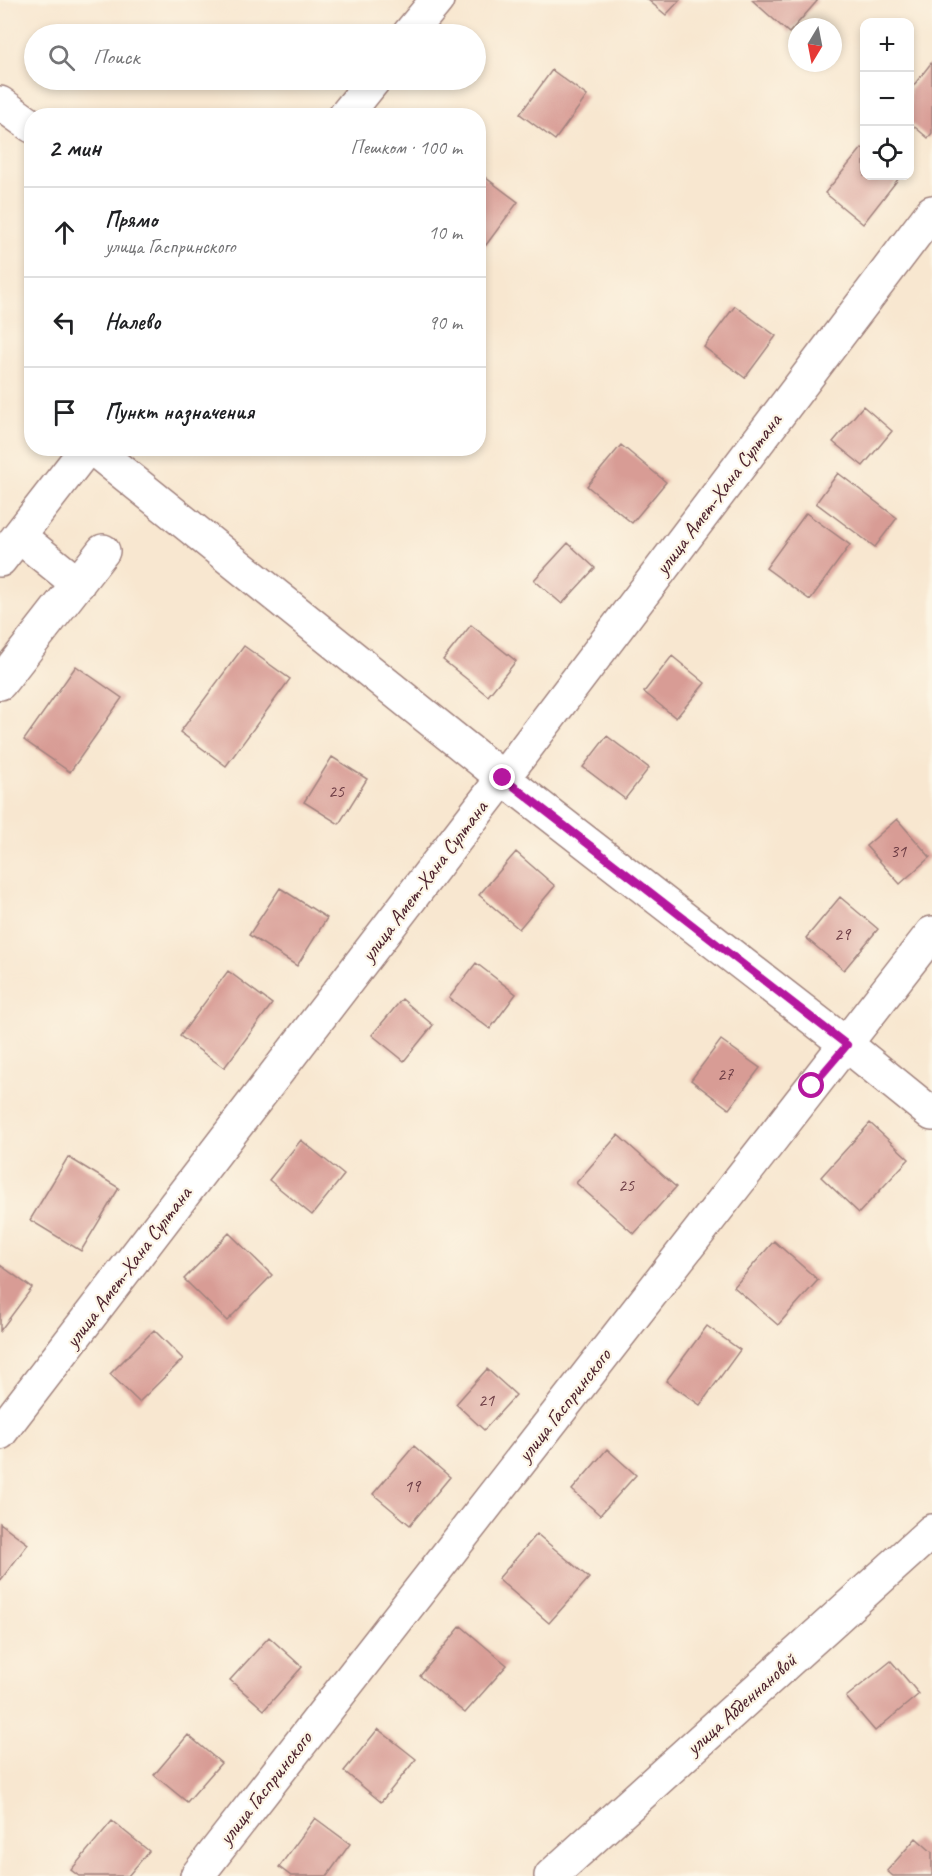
<!DOCTYPE html>
<html lang="ru">
<meta charset="utf-8">
<style>
body{margin:0;font-family:Caveat,sans-serif;background:#f2f2f2;color:#202124}
.controls{position:absolute;right:18px;top:18px;display:grid;overflow:hidden;border-radius:12px;box-shadow:0 3px 9px #0003}
.controls button{width:54px;height:54px;display:grid;place-items:center;padding:0;border:0;border-bottom:2px solid #e0e0e0;background:#fff;color:#202124;font:30px sans-serif}
.compass{position:absolute;left:788px;top:18px;width:54px;height:54px;border-radius:50%;background:#fff;box-shadow:0 3px 9px #0003;rotate:190deg}
.stop{position:absolute;width:18px;height:18px;margin:-14px;border:4px solid #b5179e;border-radius:50%;background:#fff}
.stop.end{background:#b5179e;border-color:#fff;box-shadow:0 2px 6px #0008}
.list{margin:0;padding:0;list-style:none}
h2{display:flex;justify-content:space-between;align-items:center;height:78px;margin:0;padding:0 24px;font-size:26px}
h2 small{font-size:20px;font-weight:400;color:#757577}
.list li{display:grid;grid-template-columns:39px 1fr auto;gap:18px;align-items:center;box-sizing:border-box;height:90px;padding:0 24px;border-top:2px solid #e0e0e0}
.list b{display:block;font-size:22px;white-space:nowrap}
.list p{margin:0;font-size:20px;white-space:nowrap;color:#757577}
.list em{font-size:20px;font-style:normal;color:#757577}
.icon{flex:none;width:33px;height:33px;fill:none;stroke:currentColor;stroke-width:2;stroke-linecap:round;stroke-linejoin:round}
.map{position:relative;flex:none;width:932px;height:1876px;overflow:hidden}
.search{position:absolute;background:#fff;box-shadow:0 3px 9px #0003;left:24px;top:24px;width:462px;height:66px;display:flex;align-items:center;gap:15px;box-sizing:border-box;padding:0 21px;border-radius:33px;color:#757577;font-size:22px}
.panel{position:absolute;background:#fff;box-shadow:0 3px 9px #0003;left:24px;top:108px;width:462px;height:348px;border-radius:24px}
.map>svg:first-child{display:block}
</style>
<div class="map">
<svg width="932" height="1876" viewBox="0 0 932 1876">
<rect width="100%" height="100%" fill="#fcf5e5"/>
<filter id="ink" filterUnits="userSpaceOnUse"><feTurbulence type="fractalNoise" baseFrequency=".0167" numOctaves="2"/><feDisplacementMap in="SourceGraphic" scale="12" xChannelSelector="R" yChannelSelector="G"/><feConvolveMatrix kernelMatrix="1 2 1 2 8 2 1 2 1" color-interpolation-filters="sRGB"/></filter>
<filter id="wash" filterUnits="userSpaceOnUse"><feTurbulence type="fractalNoise" baseFrequency=".008" numOctaves="4" result="noise"/><feDisplacementMap in="SourceGraphic" scale="24" xChannelSelector="R" yChannelSelector="G"/><feGaussianBlur stdDeviation="1.35" result="paint"/><feColorMatrix in="noise" values="0 0 0 0 0 0 0 0 0 0 0 0 0 0 0 0 0 1.4 0 .05"/><feComposite in="paint" operator="in"/></filter>
<g filter="url(#wash)">
<rect width="100%" height="100%" fill="#f8e7d0"/>
<g id="blocks">
<path fill="#d89c95" d="M648,0H680L666,15Z
M752,0H818L789,33Z
M932,62V133L928,138L910,123V90Z
M552,70L587,96L555,140L520,114Z
M862,148L864,150V176H896L899,178L863,224L825,193Z
M478,172L518,202L486,245L478,240Z
M735,306L776,336L745,378L704,347Z
M863,406L892,431L863,466L833,442Z
M621,445L666,482L632,523L587,486Z
M838,473L897,518L875,547L816,503Z
M806,513L850,545L810,600L766,568Z
M568,543L595,568L562,604L534,580Z
M471,625L516,661L488,696L443,660Z
M244,646L290,679L226,766L180,732Z
M672,656L705,683L676,718L644,692Z
M76,666L122,698L70,772L24,740Z
M607,736L649,768L625,799L583,767Z
M332,757L367,779L339,824L304,802Z
M897,819L930,857L900,884L866,846Z
M516,852L555,886L519,929L479,895Z
M280,888L327,918L297,966L249,935Z
M840,897L878,929L844,970L806,938Z
M476,963L516,994L490,1029L449,998Z
M228,971L272,1004L224,1068L180,1036Z
M402,999L433,1025L404,1061L372,1035Z
M721,1040L760,1068L729,1109L691,1080Z
M870,1123L909,1159L859,1213L821,1177Z
M618,1135L676,1187L634,1234L576,1183Z
M301,1140L344,1175L312,1215L269,1180Z
M68,1157L119,1188L81,1251L30,1220Z
M229,1233L272,1275L227,1321L184,1279Z
M774,1241L818,1280L778,1325L734,1287Z
M0,1265L32,1288L0,1331Z
M707,1326L740,1350L700,1405L666,1381Z
M154,1330L183,1359L139,1402L110,1374Z
M487,1369L516,1395L484,1430L456,1404Z
M414,1446L450,1477L410,1525L373,1494Z
M607,1449L636,1475L600,1515L572,1490Z
M0,1523L28,1544L0,1581Z
M537,1534L589,1578L549,1623L498,1579Z
M461,1626L507,1665L465,1713L420,1676Z
M269,1637L302,1667L264,1710L230,1680Z
M891,1661L919,1694L875,1731L846,1697Z
M378,1729L416,1759L381,1802L344,1771Z
M188,1735L221,1763L187,1802L154,1775Z
M315,1818L350,1844L327,1876H291L279,1867Z
M112,1821L149,1851L128,1876H79L71,1870Z
M916,1838L932,1852V1876H893L887,1871Z"/>
</g>
</g>
<g filter="url(#ink)">
<use href="#blocks" fill-opacity="0" stroke="#a1837e" stroke-width="1.5"/>
<g fill="none" stroke-linecap="round" stroke-linejoin="round">
<g stroke="#a1837e" stroke-width="36">
<path id="minor" d="M0,103L32,126
M92,448L503,778L847,1045L932,1114
M19,536L78,584
M0,683L103,551
M0,1433L503,778L932,212
M197,1876L932,933
M551,1876L932,1531"/>
</g>
<g stroke="#a1837e" stroke-width="36">
<path id="major" d="M409,34L437,0
M345,116L374,80
M0,560L87,448"/>
</g>
<use href="#minor" stroke="#fff" stroke-width="33"/>
<use href="#major" stroke="#fff" stroke-width="33"/>
</g>
</g>
<g fill="none" stroke-linecap="round" stroke-linejoin="round" filter="url(#ink)">
<path stroke="#b5179e" stroke-width="8" d="M503,778L847,1045L812,1086"/>
</g>
<g text-anchor="middle" stroke-width="4.5" stroke-linejoin="round" paint-order="stroke">
<g font-size="18" fill="#6e3e46">
<text x="336" y="797">25</text>
<text x="898" y="857">31</text>
<text x="842" y="940">29</text>
<text x="725" y="1080">27</text>
<text x="626" y="1191">25</text>
<text x="486" y="1406">21</text>
<text x="412" y="1492">19</text>
</g>
<g font-size="21" fill="#4a1f2b" stroke="#fcf5e5">
<text transform="translate(718 494) rotate(-53)" y="7">улица Амет-Хана Султана</text>
<text transform="translate(424 881) rotate(-53)" y="7">улица Амет-Хана Султана</text>
<text transform="translate(128 1267) rotate(-53)" y="7">улица Амет-Хана Султана</text>
<text transform="translate(564 1405) rotate(-52)" y="7">улица Гаспринского</text>
<text transform="translate(741 1704) rotate(-42)" y="7">улица Абденнановой</text>
<text transform="translate(265 1788) rotate(-52)" y="7">улица Гаспринского</text>
</g>
</g>
</svg>
<div class="controls">
<button>+</button>
<button>−</button>
<button><svg class="icon" aria-label="locate" viewBox="0 0 24 24"><circle cx="12" cy="12" r="6"/><path d="M12 2v4M12 18v4M2 12h4M18 12h4"/></svg></button>
</div>
<svg class="compass" viewBox="-18 -18 36 36"><path d="M0-13l5 13h-10z" fill="#e53935"/><path d="M0 13l5-13h-10z" fill="#757577"/></svg>
<div class="stop" style="left:812px;top:1086px"></div>
<div class="stop end" style="left:503px;top:778px"></div>
<div class="search"><svg class="icon" aria-label="search" viewBox="0 0 24 24"><circle cx="10" cy="10" r="6"/><path d="M15 15l6 6"/></svg>Поиск</div>
<section class="panel">
<h2>2 мин<small>Пешком · 100 m</small></h2>
<ul class="list">
<li><svg class="icon" aria-label="ahead" viewBox="0 0 24 24"><path d="M12 20V5M6 11l6-6 6 6"/></svg><div><b>Прямо</b><p>улица Гаспринского</p></div><em>10 m</em></li>
<li><svg class="icon" aria-label="left" viewBox="0 0 24 24"><path d="M17 20v-9H6M10 6l-5 5 5 5"/></svg><div><b>Налево</b></div><em>90 m</em></li>
<li><svg class="icon" aria-label="arrive" viewBox="0 0 24 24"><path d="M6 21V4h12l-3 4 3 4H6"/></svg><div><b>Пункт назначения</b></div></li>
</ul>
</section>
</div>
